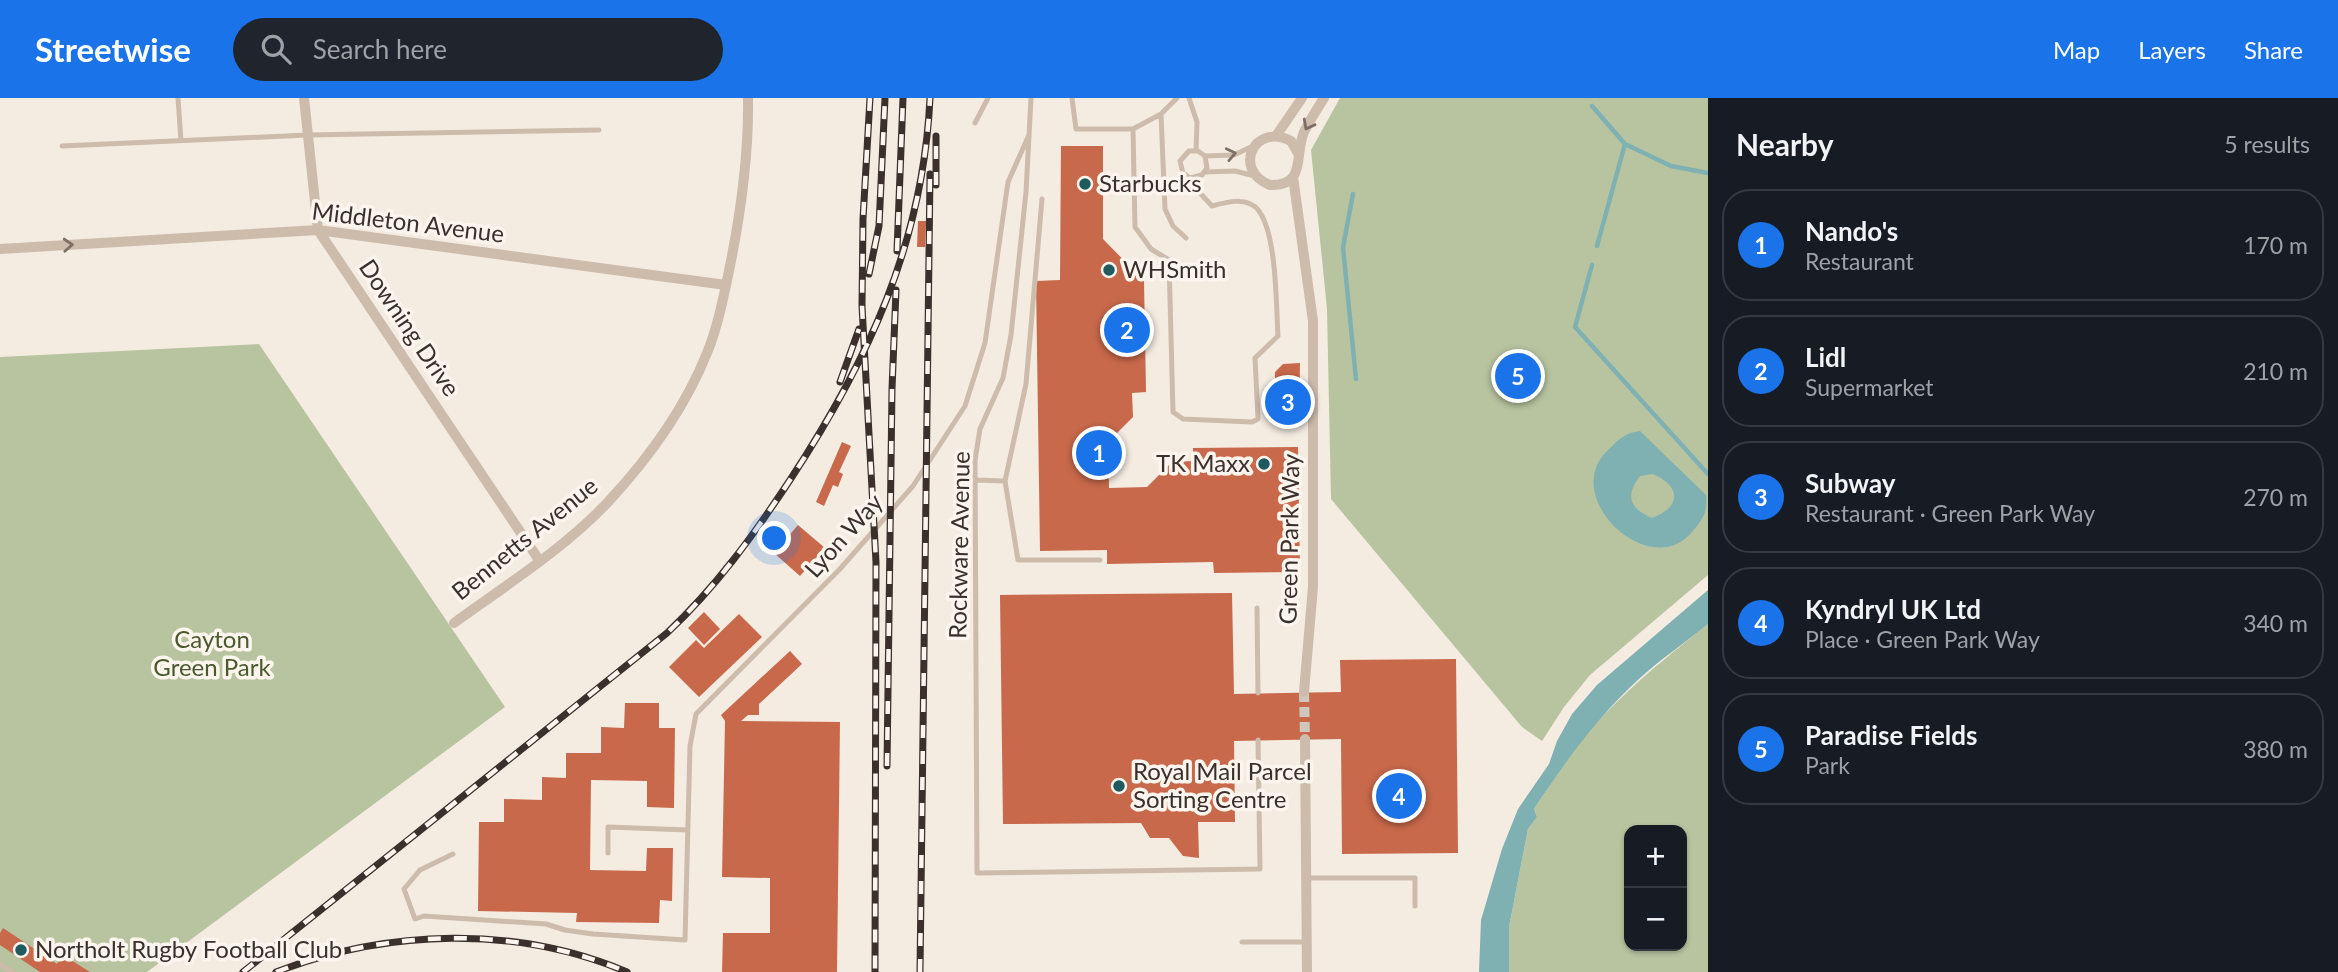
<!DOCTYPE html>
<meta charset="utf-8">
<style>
body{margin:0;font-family:Lato,sans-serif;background:#20242c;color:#f1f3f6}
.controls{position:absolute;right:21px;bottom:21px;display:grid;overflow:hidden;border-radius:14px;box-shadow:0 2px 5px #0004}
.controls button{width:63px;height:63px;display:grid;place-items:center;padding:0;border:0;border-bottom:2px solid #363941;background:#171b24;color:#f1f3f6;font:35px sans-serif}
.you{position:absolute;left:775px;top:441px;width:24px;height:24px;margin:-18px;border:5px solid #fff;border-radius:50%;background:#1a73e8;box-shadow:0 0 0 10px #1a73e833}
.badge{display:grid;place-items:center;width:46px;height:46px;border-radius:50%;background:#1a73e8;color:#fff;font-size:23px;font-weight:700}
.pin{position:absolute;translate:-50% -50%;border:4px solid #fff;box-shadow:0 2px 7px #0006}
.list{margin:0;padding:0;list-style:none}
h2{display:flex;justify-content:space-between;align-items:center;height:91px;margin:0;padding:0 28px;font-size:30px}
h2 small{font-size:23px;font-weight:400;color:#9ea1a6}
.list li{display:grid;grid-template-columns:46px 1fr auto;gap:21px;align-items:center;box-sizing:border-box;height:112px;margin:0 14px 14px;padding:0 14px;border:2px solid #363941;border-radius:28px}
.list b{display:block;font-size:26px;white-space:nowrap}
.list p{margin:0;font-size:23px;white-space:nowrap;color:#9ea1a6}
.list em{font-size:23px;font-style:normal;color:#9ea1a6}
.icon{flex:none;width:38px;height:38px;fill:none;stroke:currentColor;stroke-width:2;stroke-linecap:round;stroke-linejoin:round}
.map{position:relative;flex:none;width:1708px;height:874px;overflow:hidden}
header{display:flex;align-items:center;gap:42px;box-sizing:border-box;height:98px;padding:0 35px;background:#1a73e8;color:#fff}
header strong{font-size:33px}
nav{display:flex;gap:38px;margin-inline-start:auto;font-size:24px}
.search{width:490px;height:63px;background:#20242c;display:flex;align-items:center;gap:18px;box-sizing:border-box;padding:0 24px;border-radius:38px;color:#9ea1a6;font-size:26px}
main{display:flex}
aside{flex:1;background:#171b24}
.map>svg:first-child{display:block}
</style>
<header>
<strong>Streetwise</strong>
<div class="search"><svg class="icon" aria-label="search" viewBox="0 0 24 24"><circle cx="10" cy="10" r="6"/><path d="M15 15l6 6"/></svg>Search here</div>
<nav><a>Map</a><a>Layers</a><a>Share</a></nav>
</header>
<main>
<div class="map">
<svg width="1708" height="874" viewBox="0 0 1708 874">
<rect width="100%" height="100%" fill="#f4ebe1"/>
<path fill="#b8c4a0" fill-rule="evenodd" d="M1340,0H1708V477L1590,577L1564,609L1542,643L1522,629L1331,401L1327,211L1311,52Z
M259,246L505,609L147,874H0V259Z
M1708,526V874H1509V829L1528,731L1537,719L1534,711C1547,692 1559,671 1573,652C1612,603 1659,565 1708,526ZM1629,732H1682V848H1629Z"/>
<path fill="#7fb0b2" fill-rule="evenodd" d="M1640,333L1706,397C1708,414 1703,421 1692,434C1650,485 1557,398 1609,351C1620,340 1625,335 1640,333ZM1653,376C1682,389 1681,409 1652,420C1629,410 1625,398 1640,378Z
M1708,492V526C1686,544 1661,561 1640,580C1597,619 1565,664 1534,711L1537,719L1528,731L1509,829V874H1479L1481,822L1502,751L1518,711L1549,666L1557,643L1572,616L1597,587Z"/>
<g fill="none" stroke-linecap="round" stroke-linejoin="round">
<path stroke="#7fb0b2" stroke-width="4.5" d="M1592,8L1625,46L1671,68L1708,75
M1353,96L1343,149L1356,281
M1597,148L1625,46
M1592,167L1575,229L1708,376"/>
</g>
<path fill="#c8694b" d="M1061,48H1103V141L1144,183L1146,294L1132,295L1133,319L1108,344L1109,390L1147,389L1172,364L1193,363V350L1298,349L1300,474L1214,475L1213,464L1107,466V452L1040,453L1036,183L1060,182Z
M918,123H926L925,149H917Z
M1300,265L1299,329H1282L1283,322L1275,315V274L1283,266Z
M842,344L851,348L839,374L843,376L838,389L833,387L824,408L816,404Z
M798,427L825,450L800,478L774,455Z
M1232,495L1234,596L1341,594L1340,562L1456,561L1458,755L1342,756L1341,641L1234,643L1235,724H1198L1199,760L1183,758L1169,740H1150L1141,725L1003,726L1000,497Z
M704,514L720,531L704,547L688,530Z
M739,516L762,539L699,599L669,569L696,542L704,550Z
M790,553L802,566L759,606V617H748L741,623L840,624L837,874H722L723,835H770V780L722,779L725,623L721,617Z
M625,605H659V630H675L674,710L647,709V683L591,682L590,772L646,773L647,750H673L672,803L660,802L659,825L576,824L577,815L478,813L479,724H504V701L542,702V679L566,680V655H601V629L624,630Z
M3,830L57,866L63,857L90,874H40L0,847V835Z"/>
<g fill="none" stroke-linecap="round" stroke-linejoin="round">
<path stroke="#cfc6bd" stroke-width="10" stroke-dasharray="10 5" stroke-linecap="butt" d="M1304,594L1305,641"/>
<path stroke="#cdbbac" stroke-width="5" d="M178,0L181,43
M1031,0L1026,94L1011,237L1003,280L980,331L975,362L977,775L1260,771L1258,642
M1072,0L1076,31H1133L1135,129L1151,151L1169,162L1173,314L1183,321L1252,324L1258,321L1255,260L1278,238C1276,207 1277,138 1259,113C1248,98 1226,104 1212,108L1199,94L1195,80
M1177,0L1161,16L1165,111L1173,128L1186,140
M1189,0L1197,24L1196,53
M975,25L988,0
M1133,31L1161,16
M62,48L307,37L599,32
M1205,58L1207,70L1202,77L1190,80L1183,75L1180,63L1189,53H1198L1205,58L1234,57L1253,48
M1205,74L1235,73L1255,78
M976,382L1005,383L1026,286L1042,101
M1005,383L1018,462H1100
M1257,510L1258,595
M608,755V729L688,732
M453,756L420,772L404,791L415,821L424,818L546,826L565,832L593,836L685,842L690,648L696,616L839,472L913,388L965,308L985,245L1008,84L1029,37
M1306,780H1415V808
M1242,844H1307
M0,866L12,874"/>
<path stroke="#cdbbac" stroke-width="10" d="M304,0L318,132L539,462
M1276,38L1302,0
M1299,57L1291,43C1254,24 1232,72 1270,87C1307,88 1294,57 1304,34C1310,22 1317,11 1324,0
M1293,79L1313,223V489L1304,594
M0,151L318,132L726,187
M454,525C505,488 565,450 608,404C648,361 685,310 707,255C718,228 724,197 730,168C741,113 749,57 748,0
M1305,641L1307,874"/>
<g stroke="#3b302b" stroke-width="7">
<path id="rail" d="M870,0L863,121L862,208L876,464L875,874
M936,87V38
M897,153L903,0
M869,176L879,128L885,0
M840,284L859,231
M887,668L892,291L896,192
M243,874L667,535C716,489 753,438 790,382C868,263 923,146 930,0
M276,874C388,831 516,827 627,874
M920,874L930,76"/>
</g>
<use href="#rail" stroke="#fbf5ee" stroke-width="4.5" stroke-dasharray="13" stroke-linecap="butt"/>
</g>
<defs><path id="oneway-chevron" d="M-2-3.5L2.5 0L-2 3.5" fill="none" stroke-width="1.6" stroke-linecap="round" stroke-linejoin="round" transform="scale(1.75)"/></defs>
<g stroke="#7d6f65">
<use href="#oneway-chevron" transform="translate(1308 27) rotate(118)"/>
<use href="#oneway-chevron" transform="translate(1231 56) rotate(-12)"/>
<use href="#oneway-chevron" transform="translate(68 147) rotate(-3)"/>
</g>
<g fill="#1f5a5e" stroke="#fbf5ee" stroke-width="2.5">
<circle cx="1085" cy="86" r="7"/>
<circle cx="1109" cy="172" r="7"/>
<circle cx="1264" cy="366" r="7"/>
<circle cx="1119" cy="688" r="7"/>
<circle cx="21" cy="852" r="7"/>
</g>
<g text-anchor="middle" stroke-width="7" stroke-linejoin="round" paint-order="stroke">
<g font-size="24" fill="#3b302b" stroke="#fbf5ee" text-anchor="start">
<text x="1099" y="94">Starbucks</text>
<text x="1123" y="180">WHSmith</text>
<text x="1250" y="374" text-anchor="end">TK Maxx</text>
<text x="1133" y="682">Royal Mail Parcel<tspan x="1133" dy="28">Sorting Centre</tspan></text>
<text x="35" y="860">Northolt Rugby Football Club</text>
</g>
<g font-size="24" fill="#3b302b" stroke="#fbf5ee">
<text transform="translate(408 125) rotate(7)" y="8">Middleton Avenue</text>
<text transform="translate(409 230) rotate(56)" y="8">Downing Drive</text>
<text transform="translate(844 438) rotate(-48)" y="8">Lyon Way</text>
<text transform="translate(525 441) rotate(-39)" y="8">Bennetts Avenue</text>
<text transform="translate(1290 441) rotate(-89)" y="8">Green Park Way</text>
<text transform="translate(960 447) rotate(-89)" y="8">Rockware Avenue</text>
</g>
<g font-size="24" fill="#4a5a2e" stroke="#fbf5ee">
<text x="212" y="550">Cayton<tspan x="212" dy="28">Green Park</tspan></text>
</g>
</g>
</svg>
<div class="controls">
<button>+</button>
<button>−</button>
</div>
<div class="you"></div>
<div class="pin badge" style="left:1099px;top:355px">1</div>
<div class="pin badge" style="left:1127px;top:232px">2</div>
<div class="pin badge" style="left:1288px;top:304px">3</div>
<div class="pin badge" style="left:1399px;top:698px">4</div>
<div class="pin badge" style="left:1518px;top:278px">5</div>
</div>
<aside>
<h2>Nearby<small>5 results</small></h2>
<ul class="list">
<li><span class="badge">1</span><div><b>Nando's</b><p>Restaurant</p></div><em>170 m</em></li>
<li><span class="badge">2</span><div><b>Lidl</b><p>Supermarket</p></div><em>210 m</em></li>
<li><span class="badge">3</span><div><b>Subway</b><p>Restaurant · Green Park Way</p></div><em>270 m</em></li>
<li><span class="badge">4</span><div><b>Kyndryl UK Ltd</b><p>Place · Green Park Way</p></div><em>340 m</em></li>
<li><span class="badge">5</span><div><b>Paradise Fields</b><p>Park</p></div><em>380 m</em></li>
</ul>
</aside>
</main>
